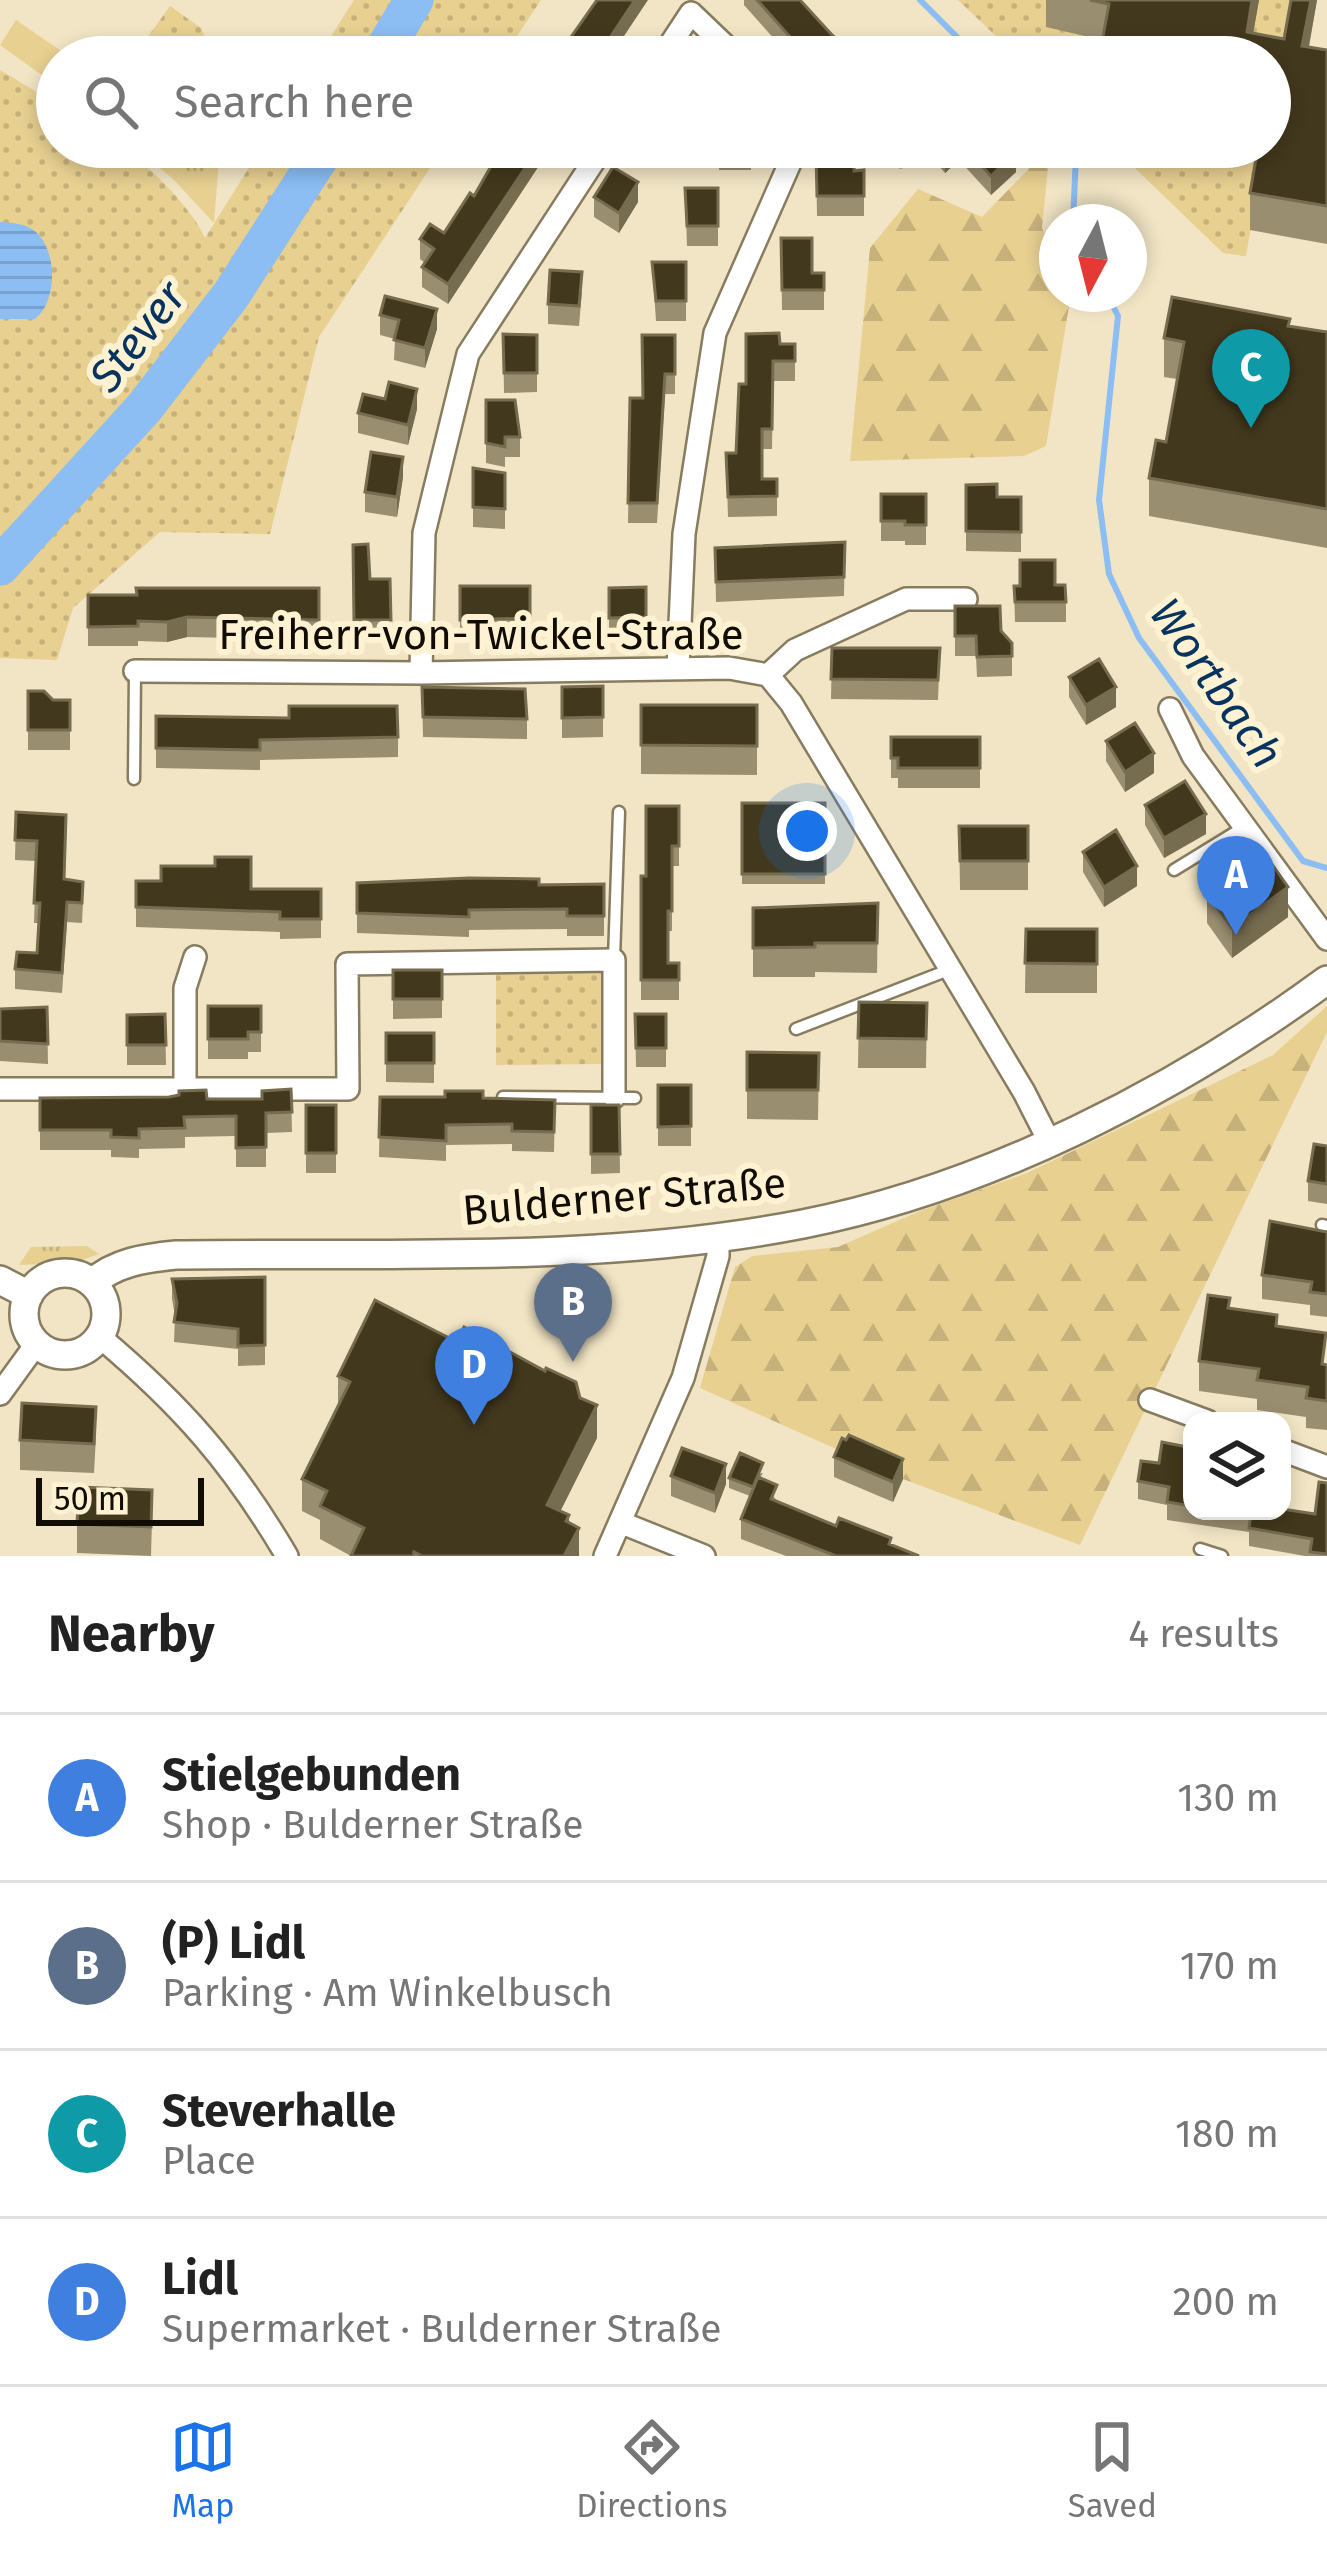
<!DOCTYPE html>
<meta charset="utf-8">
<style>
body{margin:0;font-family:"Fira Sans",sans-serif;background:#f2f2f2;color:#222}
.controls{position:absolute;right:36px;bottom:36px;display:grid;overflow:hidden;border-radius:24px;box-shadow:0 6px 18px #0003}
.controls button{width:108px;height:108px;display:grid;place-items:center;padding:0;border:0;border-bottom:3px solid #e0e0e0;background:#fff;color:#222;font:60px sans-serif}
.compass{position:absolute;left:1039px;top:204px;width:108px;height:108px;border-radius:50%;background:#fff;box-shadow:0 6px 18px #0003;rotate:187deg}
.scale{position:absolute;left:36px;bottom:30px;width:168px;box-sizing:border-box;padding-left:12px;border:6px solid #110d04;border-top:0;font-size:33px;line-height:42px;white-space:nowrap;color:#110d04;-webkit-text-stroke:9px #fef2d2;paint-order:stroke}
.you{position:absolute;left:807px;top:831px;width:42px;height:42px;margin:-30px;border:9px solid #fff;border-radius:50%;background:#1a73e8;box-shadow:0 0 0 18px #1a73e833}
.badge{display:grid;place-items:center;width:78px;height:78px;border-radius:50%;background:#1a73e8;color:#fff;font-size:39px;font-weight:700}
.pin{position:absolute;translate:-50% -99px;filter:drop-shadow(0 3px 6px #0008)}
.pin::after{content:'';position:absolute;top:63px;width:42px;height:36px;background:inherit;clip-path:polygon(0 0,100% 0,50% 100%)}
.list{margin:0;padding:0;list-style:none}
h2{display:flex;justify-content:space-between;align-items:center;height:156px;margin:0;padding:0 48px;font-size:51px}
h2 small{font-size:39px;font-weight:400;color:#767676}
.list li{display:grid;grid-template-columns:78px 1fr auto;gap:36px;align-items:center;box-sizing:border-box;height:168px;padding:0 48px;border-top:3px solid #e0e0e0}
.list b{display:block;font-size:45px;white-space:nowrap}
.list p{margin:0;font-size:39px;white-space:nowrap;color:#767676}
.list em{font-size:39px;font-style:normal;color:#767676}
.icon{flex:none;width:66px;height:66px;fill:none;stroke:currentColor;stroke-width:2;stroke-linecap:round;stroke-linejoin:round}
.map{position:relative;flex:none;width:1327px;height:1556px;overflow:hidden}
.search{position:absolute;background:#fff;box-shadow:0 6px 18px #0003;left:36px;right:36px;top:36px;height:132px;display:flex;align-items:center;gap:30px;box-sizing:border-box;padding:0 42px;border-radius:66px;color:#767676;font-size:45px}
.sheet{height:828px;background:#fff}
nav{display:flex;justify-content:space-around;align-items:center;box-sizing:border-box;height:168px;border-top:3px solid #e0e0e0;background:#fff;font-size:33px;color:#767676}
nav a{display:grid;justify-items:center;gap:6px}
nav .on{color:#1a73e8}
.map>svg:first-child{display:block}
</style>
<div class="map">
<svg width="1327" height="1556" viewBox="0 0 1327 1556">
<defs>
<pattern id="grass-tufts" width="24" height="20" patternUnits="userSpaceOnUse" patternTransform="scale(3)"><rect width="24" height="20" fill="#e8d091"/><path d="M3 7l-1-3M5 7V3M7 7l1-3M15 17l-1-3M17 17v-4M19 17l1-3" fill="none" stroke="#c6b17b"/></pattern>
<pattern id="forest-firs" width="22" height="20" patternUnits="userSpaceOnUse" patternTransform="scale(3)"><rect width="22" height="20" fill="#e8d091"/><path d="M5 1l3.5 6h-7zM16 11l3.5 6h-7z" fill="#c6b17b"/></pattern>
<pattern id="park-dots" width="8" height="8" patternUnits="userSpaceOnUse" patternTransform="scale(3)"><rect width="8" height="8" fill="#e8d091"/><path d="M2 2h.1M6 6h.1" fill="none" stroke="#c6b17b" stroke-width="1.8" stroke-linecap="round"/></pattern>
<pattern id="water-rules" width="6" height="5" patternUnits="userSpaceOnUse" patternTransform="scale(3)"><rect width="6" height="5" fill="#8cbdf3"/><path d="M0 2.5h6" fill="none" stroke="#78a1cf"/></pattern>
</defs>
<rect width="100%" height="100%" fill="#f1e5c5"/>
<path fill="url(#grass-tufts)" d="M133,147H220L214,223L172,178Z
M87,1246L99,1254L74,1263L19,1265L31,1247Z"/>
<path fill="url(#forest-firs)" d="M1045,152L1049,157L1042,228L1057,260V294H1071L1046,446L1024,456L850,461L870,248L918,189L982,217Z
M1327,1006V1032L1080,1545L903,1479L700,1388L735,1267L752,1256L838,1247L920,1211L1027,1173L1273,1055Z"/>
<path fill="url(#park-dots)" d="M354,0H541L503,57H318Z
M958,0H1314L1270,57H1018Z
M170,6L201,28L214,57H111L119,45L134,56Z
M0,70L57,104V147C74,147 101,142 116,147C143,156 195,212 205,238L262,147H444L319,337L270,534L160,532L73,608L57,660L0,658Z
M1113,147H1265L1246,256L1223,253Z
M603,971L604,1064L496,1065V973Z"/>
<path fill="#e8d091" d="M16,20L70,57H57V86L0,45Z"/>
<path fill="url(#water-rules)" d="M0,222C10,223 21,223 30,228C58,243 59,301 35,319H0Z"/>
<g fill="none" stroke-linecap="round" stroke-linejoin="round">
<path stroke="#8cbdf3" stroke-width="6" d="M920,0L977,57
M1068,147L1076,155L1073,222
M1107,294L1118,316L1099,500L1109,574L1139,638L1303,861L1327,868"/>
<path stroke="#8cbdf3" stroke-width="39" d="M380,57L414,0
M0,566L144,408L231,295L326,147"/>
<g stroke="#877c5f" stroke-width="15">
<path id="lane" d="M872,150L901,161
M134,779L135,671
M1174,870L1244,827
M614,959L619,812
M796,1029L951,969
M503,1097L635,1098
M1322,1225L1327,1226
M1200,1549L1222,1556"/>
</g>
<g stroke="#877c5f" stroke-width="26">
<path id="street" d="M662,57L691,13L737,57
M864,147L872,150
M678,669L684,534L715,333L797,147
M135,671L421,673L729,668L768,675L791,703L1024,1092L1049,1141
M421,673L424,533L468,354L603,147
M768,675L795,650L906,599H966
M1170,709L1193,756L1327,939
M0,1089H348L347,964L614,960V1097
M185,1089V988L195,957
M100,1337C182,1406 232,1463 287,1556
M0,1394L37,1343
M1150,1400L1207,1421
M1282,1450L1327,1467
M622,1523L704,1556
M605,1556L683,1378L718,1256V1237"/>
</g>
<g stroke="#877c5f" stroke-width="32">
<path id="secondary" d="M24 1314a41 41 0 1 1 82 0a41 41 0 1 1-82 0Z
M0,1280L29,1295
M92,1283C116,1262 145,1258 176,1255C384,1252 598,1264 803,1224C987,1188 1177,1090 1327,980"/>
</g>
<use href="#lane" stroke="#fff" stroke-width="10"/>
<use href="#street" stroke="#fff" stroke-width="21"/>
<use href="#secondary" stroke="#fff" stroke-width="27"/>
</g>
<path fill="#9a8e71" d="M744,0H800L833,36L862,57H868H790L744,5Z
M1046,0H1259L1253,33L1284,39L1291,0H1317L1309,47L1327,50V244L1250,230V193L1270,147V57H1102V40L1046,27Z
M544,147V158L448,304L422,287V267L425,263L420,259V239L444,233L474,196Z
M653,147H676L669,158Z
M719,147H751V170H719Z
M922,147H1012L1016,172L991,195L959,160L945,173Z
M816,154L854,171L864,170V216H817Z
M685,188H718V246H687Z
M594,197L638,202L619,233L594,217Z
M781,238L812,273H824V310H782Z
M652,262H686V321H656Z
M582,292L579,326L548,324V304Z
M380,315L437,329L425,368L394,360L395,339L380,335Z
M1290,326L1327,332V548L1149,516V478L1166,442L1177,379L1164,377V338Z
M503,334L537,335V392L504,393Z
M675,335V394H665L657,523H628L630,398H643Z
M780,344H795V381H773L772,449H762V479H777V516L728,517L726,453H736L746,384Z
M486,400L520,437V457H505V467L486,463Z
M417,409L408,445L358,433V413Z
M473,468L505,473V529L473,527Z
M403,477L397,517L365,512V492Z
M966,485L997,497H1021V552L966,551Z
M881,494H926V545H905V541H881Z
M845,542L844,596L716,602L715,548Z
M353,545L370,579H390L391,640H354Z
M1055,585L1066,602V622H1015L1014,586Z
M460,586H530V638L460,639Z
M646,587V637L609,638V588Z
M319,588V640L187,637L167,642L138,641V646H88V595H137Z
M955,606L1001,631L1012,643V676L977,677L976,656H955Z
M832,648H940L938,700L831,699Z
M1069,677L1116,707L1086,725L1069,697Z
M603,686V737L562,738V687Z
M422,687L527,719V739L423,737Z
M28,691L53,700H70V750H28Z
M641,705H757V775L641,774Z
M156,716L398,737V757L260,760V770L156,768Z
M891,737H980V788H898V778H891Z
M1106,741L1154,773L1125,792L1106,761Z
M742,803H825V884H742Z
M1145,805L1206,834L1164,858L1145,825Z
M679,806V866H672V931H668V963H679V1000H641V876H646Z
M16,812L83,902L82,923L67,922L62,993L15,989V969L37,953L39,923H34L36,861L15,860Z
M959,826H1028V890H960Z
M1083,852L1137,886L1104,907L1083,872Z
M136,881L251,889H321V938L280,939V932L136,927Z
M357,883L604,884V936H567V929L469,930V937L357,933Z
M1207,894L1288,917L1232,958L1207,923Z
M878,903L877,973L815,972V977H753V908Z
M1026,929H1097V993H1025Z
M393,970H442V1018L393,1019Z
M859,1002L927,1003L926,1068H858Z
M208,1006H261V1052H248V1059H208Z
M47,1007L48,1064L0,1061V1009Z
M165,1014L166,1065H127V1015Z
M635,1014H666V1067H636Z
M386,1033H434V1083L386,1082Z
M747,1052L819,1053L818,1120L747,1119Z
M658,1085H691V1146H658Z
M291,1089L292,1132L266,1133V1167H236V1136L185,1137V1148L139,1149V1158L111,1157V1150H40V1098L169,1097L262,1099Z
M380,1097L555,1100L554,1152L512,1151V1144L446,1145V1161L379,1157Z
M306,1105H336V1173H306Z
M591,1105H619L620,1173L591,1174Z
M1327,1146V1204L1308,1201V1181Z
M1327,1232V1317L1310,1315V1305L1262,1299V1275Z
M265,1277V1365L238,1366V1349L174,1342L175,1316L172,1299V1279Z
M1230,1308L1277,1326L1327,1365V1430L1306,1428V1417L1257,1410V1399L1199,1391V1361Z
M457,1342L580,1398L597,1438L560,1511L569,1523L579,1556H351L320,1539V1520L302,1511V1479L338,1406V1376Z
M96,1436L94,1473L20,1470V1440Z
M1192,1448V1511H1282L1315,1514L1327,1483V1556H1305L1249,1546V1532L1167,1520V1505L1138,1499V1481L1159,1463Z
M834,1457L903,1479L893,1502L834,1477Z
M763,1473L760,1478L777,1501L836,1526L919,1556H786L741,1539V1519L750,1496L729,1488V1478Z
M671,1476L726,1484L715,1513L671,1496Z
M152,1520L151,1556L77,1553V1524Z"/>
<path fill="#766c4f" d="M635,0H648L610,57H597Z
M1252,0H1259L1249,57L1247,32Z
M1311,0H1317L1302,83V46Z
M539,147H544V158L448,304V284Z
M952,147H959V160L945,173V153Z
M1016,152V172L991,195V176Z
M638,182V202L619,233V213Z
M437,309V329L425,368V348Z
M417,389V409L408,445V425Z
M403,457V477L397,517V497Z
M187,617V637L167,642V622Z
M1116,687V707L1086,725V705Z
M1154,753V773L1125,792V772Z
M1206,814V834L1164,858V838Z
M1137,866V886L1104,907V887Z
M1288,887V917L1232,958V928Z
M597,1405V1438L547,1538V1505Z
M903,1459V1479L893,1502V1482Z
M726,1464V1484L715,1513V1493Z
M569,1515V1547L579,1528V1556H564L566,1521Z"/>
<path fill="#42381d" stroke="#766c4f" stroke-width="3" d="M597,0H635L597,57H557Z
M757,0H800L833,36L862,57L865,54L868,57H826L820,49L808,57Z
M1090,0H1252L1247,32L1284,39L1291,0H1311L1302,46L1327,50V206L1250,193L1258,147H1270V57H1154L1117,50L1118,45L1102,42L1109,4Z
M502,147H539L448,284L422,267L434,249L420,239L430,224L444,233L470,193L474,196Z
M719,147H751V150H719Z
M965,147H1012L1016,152L991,176Z
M816,154H854V171L864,170V196H817Z
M613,167L638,182L619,213L594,197Z
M685,188H718V226H687Z
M781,238H812V273H824V290H782Z
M652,262H686V301H656Z
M550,270L582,272L579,306L548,304Z
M385,296L437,309L425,348L394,340L399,320L380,315Z
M1172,297L1290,319L1288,326L1327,332V509L1149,478L1156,440L1166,442L1184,342L1164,338Z
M779,333L780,344H795V361H773L772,429H762V479H777V496L728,497L726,453H736L739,384H746V334Z
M503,334L537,335V373H504Z
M642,335H675V374H665L657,503H628L630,398H643Z
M389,382L417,389L408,425L358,413L363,394L385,399Z
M486,400H515L520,437H505V447L486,443Z
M371,452L403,457L397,497L365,492Z
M473,468L505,473V509L473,507Z
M997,484V497H1021V532L966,531V485Z
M881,494H926V525H905V521H881Z
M845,542L844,577L716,582L715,548Z
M368,544L370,579H390L391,620H354L353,545Z
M1020,560H1055V585H1065L1066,602H1015L1014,586H1020Z
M460,586H530V618L460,620Z
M646,587V617L609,618V588Z
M136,588H319V620L187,617L167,622L138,621V626L88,627V595H137Z
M955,606H1000L1001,631L1012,643V656L977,657L976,636H955Z
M832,648H940L938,680L831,679Z
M1099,659L1116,687L1086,705L1069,677Z
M603,686V717L562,718V687Z
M422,687L525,689L527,719L423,717Z
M28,691H44L53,700H70V730H28Z
M641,705H757V746L641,745Z
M289,706H397L398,737L260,740V750L156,748V716L289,718Z
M1135,723L1154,753L1125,772L1106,741Z
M891,737H980V768H898V758H891Z
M1185,781L1206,814L1164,838L1145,805Z
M742,803H825V874H742Z
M646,806H679V846H672V911H668V963H679V980H641V876H646Z
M16,812L66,815L64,879L83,882L82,903L67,902L62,973L15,969L17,952L37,953L40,903H34L37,841L15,840Z
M959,826H1028V861H960Z
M1116,830L1137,866L1104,887L1083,852Z
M1264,853L1288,887L1232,928L1207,894Z
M215,857H251V889H321V919H280V912L136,907V881H161V866H215Z
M469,878L539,879V885L604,884V916H567V909L469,910V917L357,913V883Z
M878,903L877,943H815V947L753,948V908Z
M1026,929H1097V964L1025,963Z
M393,970H442V999H393Z
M859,1002L927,1003L926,1039L858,1038Z
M208,1006H261V1032H248V1039H208Z
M47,1007L48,1044L0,1041V1009Z
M165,1014L166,1045H127V1015Z
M635,1014H666V1048H636Z
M386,1033H434V1063H386Z
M747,1052L819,1053L818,1090H747Z
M658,1085H691V1126L658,1127Z
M291,1089L292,1112L266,1113V1147L236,1148V1116L184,1117L185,1128L139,1129V1138L111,1137V1130H40V1098L169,1097L179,1095V1091L206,1090L207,1099H262V1091Z
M445,1091H483V1098L555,1100L554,1132L512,1131V1124L446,1125V1141L379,1137L380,1097H445Z
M306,1105H336V1153H306Z
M591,1105H619L620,1154H591Z
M1314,1144L1327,1146V1184L1308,1181Z
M1270,1221L1327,1232V1294L1310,1292L1312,1282L1262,1275Z
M265,1277V1345L238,1346V1329L174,1322L177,1303L172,1279Z
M1208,1295L1230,1298L1228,1308L1277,1315L1276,1326L1326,1333L1322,1364L1327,1365V1401L1306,1398L1308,1387L1257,1380L1259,1369L1199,1361Z
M375,1300L457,1342L464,1327L545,1371L546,1368L576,1382L580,1398L597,1405L547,1505L569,1515L566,1521L579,1528L564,1556H422L414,1552L413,1556H351L364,1528L320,1506L327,1491L302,1479L350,1382L338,1376Z
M22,1403L96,1407L94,1444L20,1440Z
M849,1435L903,1459L893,1482L834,1457L842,1438L846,1440Z
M1162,1442L1192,1448V1506L1167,1502L1169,1487L1138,1481L1141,1461L1159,1463Z
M682,1448L726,1464L715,1493L671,1476Z
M740,1453L763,1463L753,1487L729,1478Z
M758,1477L777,1485L771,1499L836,1526L839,1518L891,1538L889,1544L919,1556H836L741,1519Z
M1319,1482L1327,1483V1554L1310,1552L1312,1539L1249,1528L1251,1514L1231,1511H1282V1509L1315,1514Z
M79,1487L152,1490L151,1527L77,1524Z"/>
<g text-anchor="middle" stroke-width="12" stroke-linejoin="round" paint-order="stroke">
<g font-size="42" fill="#110d04" stroke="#fef2d2">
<text x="481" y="649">Freiherr-von-Twickel-Straße</text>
<text transform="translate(624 1196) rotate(-5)" y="15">Bulderner Straße</text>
</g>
<g font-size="45" font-style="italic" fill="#06345e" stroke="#fef2d2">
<text transform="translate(137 336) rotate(-52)" y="16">Stever</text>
<text transform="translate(1217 683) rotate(55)" y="16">Wortbach</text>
</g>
</g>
</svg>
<div class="controls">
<button><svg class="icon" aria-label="layers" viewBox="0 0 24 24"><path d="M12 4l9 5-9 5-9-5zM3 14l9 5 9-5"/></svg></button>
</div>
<svg class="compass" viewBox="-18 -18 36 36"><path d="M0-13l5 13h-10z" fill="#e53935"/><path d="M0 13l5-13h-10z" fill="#767676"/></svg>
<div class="scale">50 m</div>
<div class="you"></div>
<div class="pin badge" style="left:1236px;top:935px;background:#3f7fe0">A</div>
<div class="pin badge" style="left:573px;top:1362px;background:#5c6f8a">B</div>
<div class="pin badge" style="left:1251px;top:428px;background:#0f9aa8">C</div>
<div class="pin badge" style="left:474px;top:1425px;background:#3f7fe0">D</div>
<div class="search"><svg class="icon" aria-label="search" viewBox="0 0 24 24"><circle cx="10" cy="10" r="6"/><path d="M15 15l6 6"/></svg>Search here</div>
</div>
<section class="sheet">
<h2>Nearby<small>4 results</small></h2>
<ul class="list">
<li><span class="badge" style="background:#3f7fe0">A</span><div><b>Stielgebunden</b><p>Shop · Bulderner Straße</p></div><em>130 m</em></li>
<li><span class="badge" style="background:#5c6f8a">B</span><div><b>(P) Lidl</b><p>Parking · Am Winkelbusch</p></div><em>170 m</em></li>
<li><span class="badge" style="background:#0f9aa8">C</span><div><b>Steverhalle</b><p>Place</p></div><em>180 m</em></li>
<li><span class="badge" style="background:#3f7fe0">D</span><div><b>Lidl</b><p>Supermarket · Bulderner Straße</p></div><em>200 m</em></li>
</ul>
</section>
<nav>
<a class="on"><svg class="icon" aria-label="map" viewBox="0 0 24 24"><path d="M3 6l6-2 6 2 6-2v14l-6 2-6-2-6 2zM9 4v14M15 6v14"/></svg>Map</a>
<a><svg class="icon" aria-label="directions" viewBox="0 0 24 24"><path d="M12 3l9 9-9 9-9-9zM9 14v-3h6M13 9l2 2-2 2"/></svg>Directions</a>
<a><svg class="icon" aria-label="saved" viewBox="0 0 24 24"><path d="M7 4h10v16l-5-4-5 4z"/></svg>Saved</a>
</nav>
